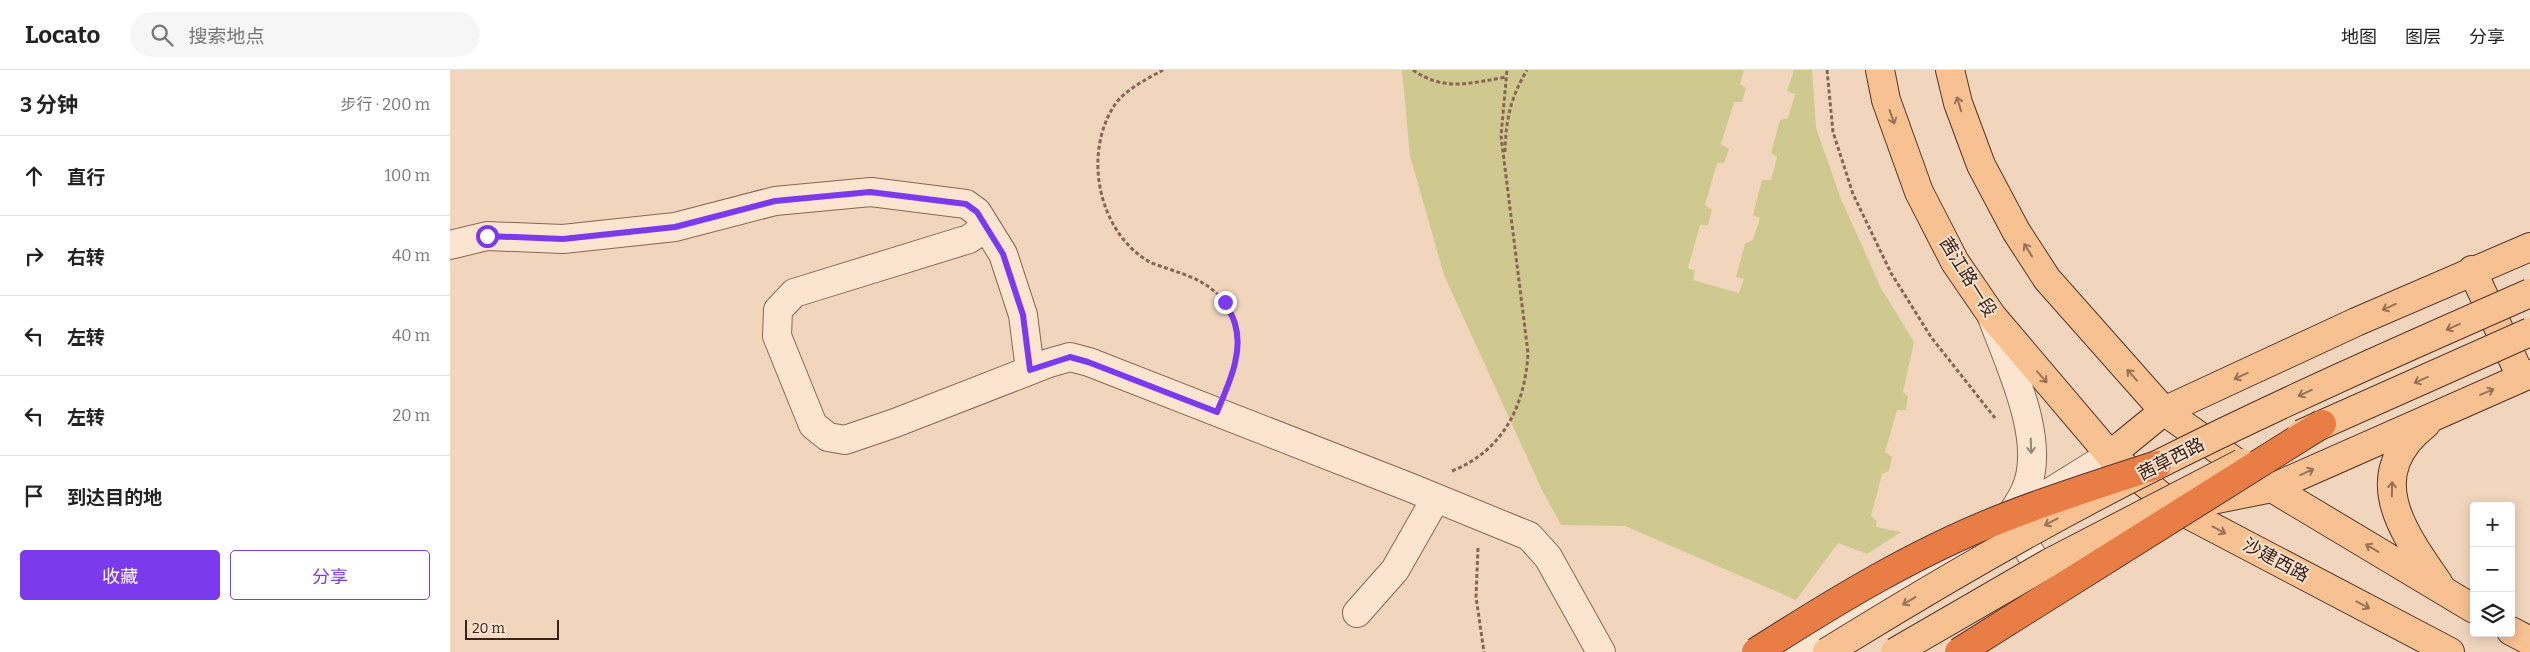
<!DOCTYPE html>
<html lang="zh">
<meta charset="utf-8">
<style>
body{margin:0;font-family:Bitter,"Noto Sans SC",serif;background:#f6f6f6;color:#222}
.controls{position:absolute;right:15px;bottom:15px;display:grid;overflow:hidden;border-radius:5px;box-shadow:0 2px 12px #0003}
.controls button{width:45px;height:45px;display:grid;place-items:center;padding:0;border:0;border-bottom:1px solid #e0e0e0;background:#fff;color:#222;font:25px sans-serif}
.scale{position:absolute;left:15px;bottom:12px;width:94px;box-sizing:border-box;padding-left:5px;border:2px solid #38221b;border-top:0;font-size:14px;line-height:18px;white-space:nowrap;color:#38221b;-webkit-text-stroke:4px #f8e2cd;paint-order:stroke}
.stop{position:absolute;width:15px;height:15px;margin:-11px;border:4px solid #7c3aed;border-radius:50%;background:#fff}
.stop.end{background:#7c3aed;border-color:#fff;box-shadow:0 1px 5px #0008}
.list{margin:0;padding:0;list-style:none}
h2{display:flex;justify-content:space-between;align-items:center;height:65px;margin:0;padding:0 20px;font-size:21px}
h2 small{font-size:16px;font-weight:400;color:#767676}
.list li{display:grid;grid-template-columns:32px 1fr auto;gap:15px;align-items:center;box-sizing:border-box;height:80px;padding:0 20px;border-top:1px solid #e0e0e0}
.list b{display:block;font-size:19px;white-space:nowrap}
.list em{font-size:16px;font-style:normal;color:#767676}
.actions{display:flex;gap:10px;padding:15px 20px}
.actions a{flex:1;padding:11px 0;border:1px solid #7c3aed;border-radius:5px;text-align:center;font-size:18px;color:#7c3aed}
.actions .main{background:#7c3aed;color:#fff}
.icon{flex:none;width:28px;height:28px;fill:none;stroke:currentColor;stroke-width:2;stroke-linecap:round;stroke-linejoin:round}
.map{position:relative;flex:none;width:2080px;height:582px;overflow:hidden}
header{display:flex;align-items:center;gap:30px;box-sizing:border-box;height:70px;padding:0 25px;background:#fff;border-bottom:1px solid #e0e0e0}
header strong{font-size:24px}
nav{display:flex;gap:28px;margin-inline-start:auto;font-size:18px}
.search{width:350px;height:45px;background:#f6f6f6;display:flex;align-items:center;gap:12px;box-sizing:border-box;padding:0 18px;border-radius:28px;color:#767676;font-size:19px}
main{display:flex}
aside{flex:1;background:#fff}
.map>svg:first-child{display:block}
</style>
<header>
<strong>Locato</strong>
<div class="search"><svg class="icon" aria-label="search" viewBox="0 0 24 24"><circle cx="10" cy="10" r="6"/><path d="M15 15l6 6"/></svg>搜索地点</div>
<nav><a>地图</a><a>图层</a><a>分享</a></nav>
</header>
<main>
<aside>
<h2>3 分钟<small>步行 · 200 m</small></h2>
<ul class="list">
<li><svg class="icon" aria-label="ahead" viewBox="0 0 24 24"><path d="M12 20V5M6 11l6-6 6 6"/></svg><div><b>直行</b></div><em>100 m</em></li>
<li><svg class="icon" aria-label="right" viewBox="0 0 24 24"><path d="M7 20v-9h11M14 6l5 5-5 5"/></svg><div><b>右转</b></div><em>40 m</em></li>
<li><svg class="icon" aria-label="left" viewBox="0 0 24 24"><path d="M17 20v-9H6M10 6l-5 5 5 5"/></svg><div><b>左转</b></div><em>40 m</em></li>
<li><svg class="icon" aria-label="left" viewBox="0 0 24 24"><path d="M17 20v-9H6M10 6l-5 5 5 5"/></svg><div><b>左转</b></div><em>20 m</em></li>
<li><svg class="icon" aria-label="arrive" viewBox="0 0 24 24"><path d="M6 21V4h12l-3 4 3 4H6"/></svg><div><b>到达目的地</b></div></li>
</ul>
<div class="actions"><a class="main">收藏</a><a>分享</a></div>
</aside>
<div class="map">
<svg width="2080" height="582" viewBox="0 0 2080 582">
<rect width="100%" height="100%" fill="#f1d6bd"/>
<path fill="#cfc990" d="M952,0H1294L1290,14L1296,18L1292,32H1284L1271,74L1279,79L1274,93H1267L1255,135L1262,140L1258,155H1250L1238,198L1245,201L1243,210L1289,223L1294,209L1286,207L1295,174L1303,170L1310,148L1303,145L1312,110H1321L1327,87L1321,83L1330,50L1338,48L1345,24L1337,21L1344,0H1362L1366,58L1391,129L1431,218L1464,272L1453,322L1458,326L1456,340H1447L1435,382L1442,387L1439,401L1432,404L1421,446L1427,451L1426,457L1451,462L1417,484L1388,473L1346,530L1175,456L1111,455L1092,420L994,205L960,86Z"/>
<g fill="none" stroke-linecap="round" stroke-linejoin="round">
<g stroke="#8a6555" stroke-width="30">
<path id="minor" d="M532,154L529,162L519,169L344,223L328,240L327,266L363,355L378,367L395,370L445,353L599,293L620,287L639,292L959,417L1079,466L1098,487L1151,582
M0,175L37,166L113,169L225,157L325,131L421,122L516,134L527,142L553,184L573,245L580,300
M1542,247C1559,294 1597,370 1576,419C1572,429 1564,439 1559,449L1596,508
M1591,428L1660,385
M907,543L945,500L986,428
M1335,582L1508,479"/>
</g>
<g stroke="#57352a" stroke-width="30">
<path id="major" d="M1430,0L1436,30L1469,122L1505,192L1542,246L1660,385L1726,438L2000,582
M1500,0L1508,33L1531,95L1566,161L1597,209L1714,341L1822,418L2024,539
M2022,200L2071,307
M1976,354C1911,405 1952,461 1989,514
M1660,385L1714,341L1906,252L2080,177
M1747,433L1822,418L2080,304
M2061,561L2080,571"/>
</g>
<path stroke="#8a6555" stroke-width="3" stroke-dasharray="4 2.5" stroke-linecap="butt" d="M713,0C697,9 674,20 664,36C633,84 648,161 698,191C703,194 710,196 716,198C739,206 757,211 774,231C793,253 788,290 778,315
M963,0C994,22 1021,13 1056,7
M1377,0L1383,62L1403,124L1441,203L1481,267L1545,348
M1055,82C1056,49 1060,29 1077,0
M1002,401C1054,380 1075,335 1078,283L1051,66L1057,0
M1028,478L1026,527L1034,582"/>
<use href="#minor" stroke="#fbe5d0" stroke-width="28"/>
<use href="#major" stroke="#f8c191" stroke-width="28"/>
<g stroke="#57352a" stroke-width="30" stroke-linecap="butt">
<path id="major-bridge" d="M1851,364L2080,262
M1377,582C1485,515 1595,451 1709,394C1830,333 1955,278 2080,223
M1445,582L1599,493L1792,393"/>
</g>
<g stroke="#57352a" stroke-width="30" stroke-linecap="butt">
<path id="highway-bridge" d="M1306,582C1384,532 1466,482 1553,448C1603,428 1655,412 1707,395
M1509,582L1872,354"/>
</g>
<use href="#major-bridge" stroke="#f8c191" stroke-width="28"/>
<use href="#highway-bridge" stroke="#e87d46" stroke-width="28"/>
</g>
<defs><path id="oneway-shaft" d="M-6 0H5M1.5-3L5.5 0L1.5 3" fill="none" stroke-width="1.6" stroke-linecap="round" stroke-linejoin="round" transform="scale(1.25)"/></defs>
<g stroke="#987256">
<use href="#oneway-shaft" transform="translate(1509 34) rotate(-107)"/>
<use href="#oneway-shaft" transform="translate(1442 47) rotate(71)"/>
<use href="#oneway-shaft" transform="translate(1578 180) rotate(-122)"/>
<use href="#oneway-shaft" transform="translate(1939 237) rotate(156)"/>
<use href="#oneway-shaft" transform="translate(2003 257) rotate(156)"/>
<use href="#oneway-shaft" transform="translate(1682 305) rotate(-132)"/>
<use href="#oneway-shaft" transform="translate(1791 306) rotate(155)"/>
<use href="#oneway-shaft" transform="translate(1592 307) rotate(49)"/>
<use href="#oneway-shaft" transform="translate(1971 310) rotate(156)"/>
<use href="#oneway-shaft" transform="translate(2037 322) rotate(-23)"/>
<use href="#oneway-shaft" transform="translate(1855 323) rotate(155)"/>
<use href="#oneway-shaft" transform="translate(1857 402) rotate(-24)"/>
<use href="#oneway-shaft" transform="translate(1942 419) rotate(-89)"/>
<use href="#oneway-shaft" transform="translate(1601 452) rotate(152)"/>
<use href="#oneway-shaft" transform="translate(1769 460) rotate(28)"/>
<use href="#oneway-shaft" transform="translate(1922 478) rotate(-149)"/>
<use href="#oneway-shaft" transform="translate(1459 531) rotate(149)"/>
<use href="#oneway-shaft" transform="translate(1913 535) rotate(28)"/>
</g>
<use stroke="#9a8476" href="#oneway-shaft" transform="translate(1581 376) rotate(88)"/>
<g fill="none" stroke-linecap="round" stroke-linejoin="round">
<path stroke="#7c3aed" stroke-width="6" d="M37,166L113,169L225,157L325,131L420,122L516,134L527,142L553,184L573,245L580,300L620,287L638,292L767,342C778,315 794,283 785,254C783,246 778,239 775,232"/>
</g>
<g text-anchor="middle" stroke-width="4" stroke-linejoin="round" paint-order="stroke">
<g font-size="18" fill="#38221b" stroke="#f8e2cd">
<text transform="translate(1518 207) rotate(58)" y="6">茜江路一段</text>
<text transform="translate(1721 389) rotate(-27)" y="6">茜草西路</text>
<text transform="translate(1826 490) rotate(28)" y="6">沙建西路</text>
</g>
</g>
</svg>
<div class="controls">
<button>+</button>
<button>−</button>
<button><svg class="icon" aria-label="layers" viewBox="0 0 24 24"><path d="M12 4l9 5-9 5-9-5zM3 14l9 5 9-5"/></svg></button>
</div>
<div class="scale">20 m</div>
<div class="stop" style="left:37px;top:166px"></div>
<div class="stop end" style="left:775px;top:232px"></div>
</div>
</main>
